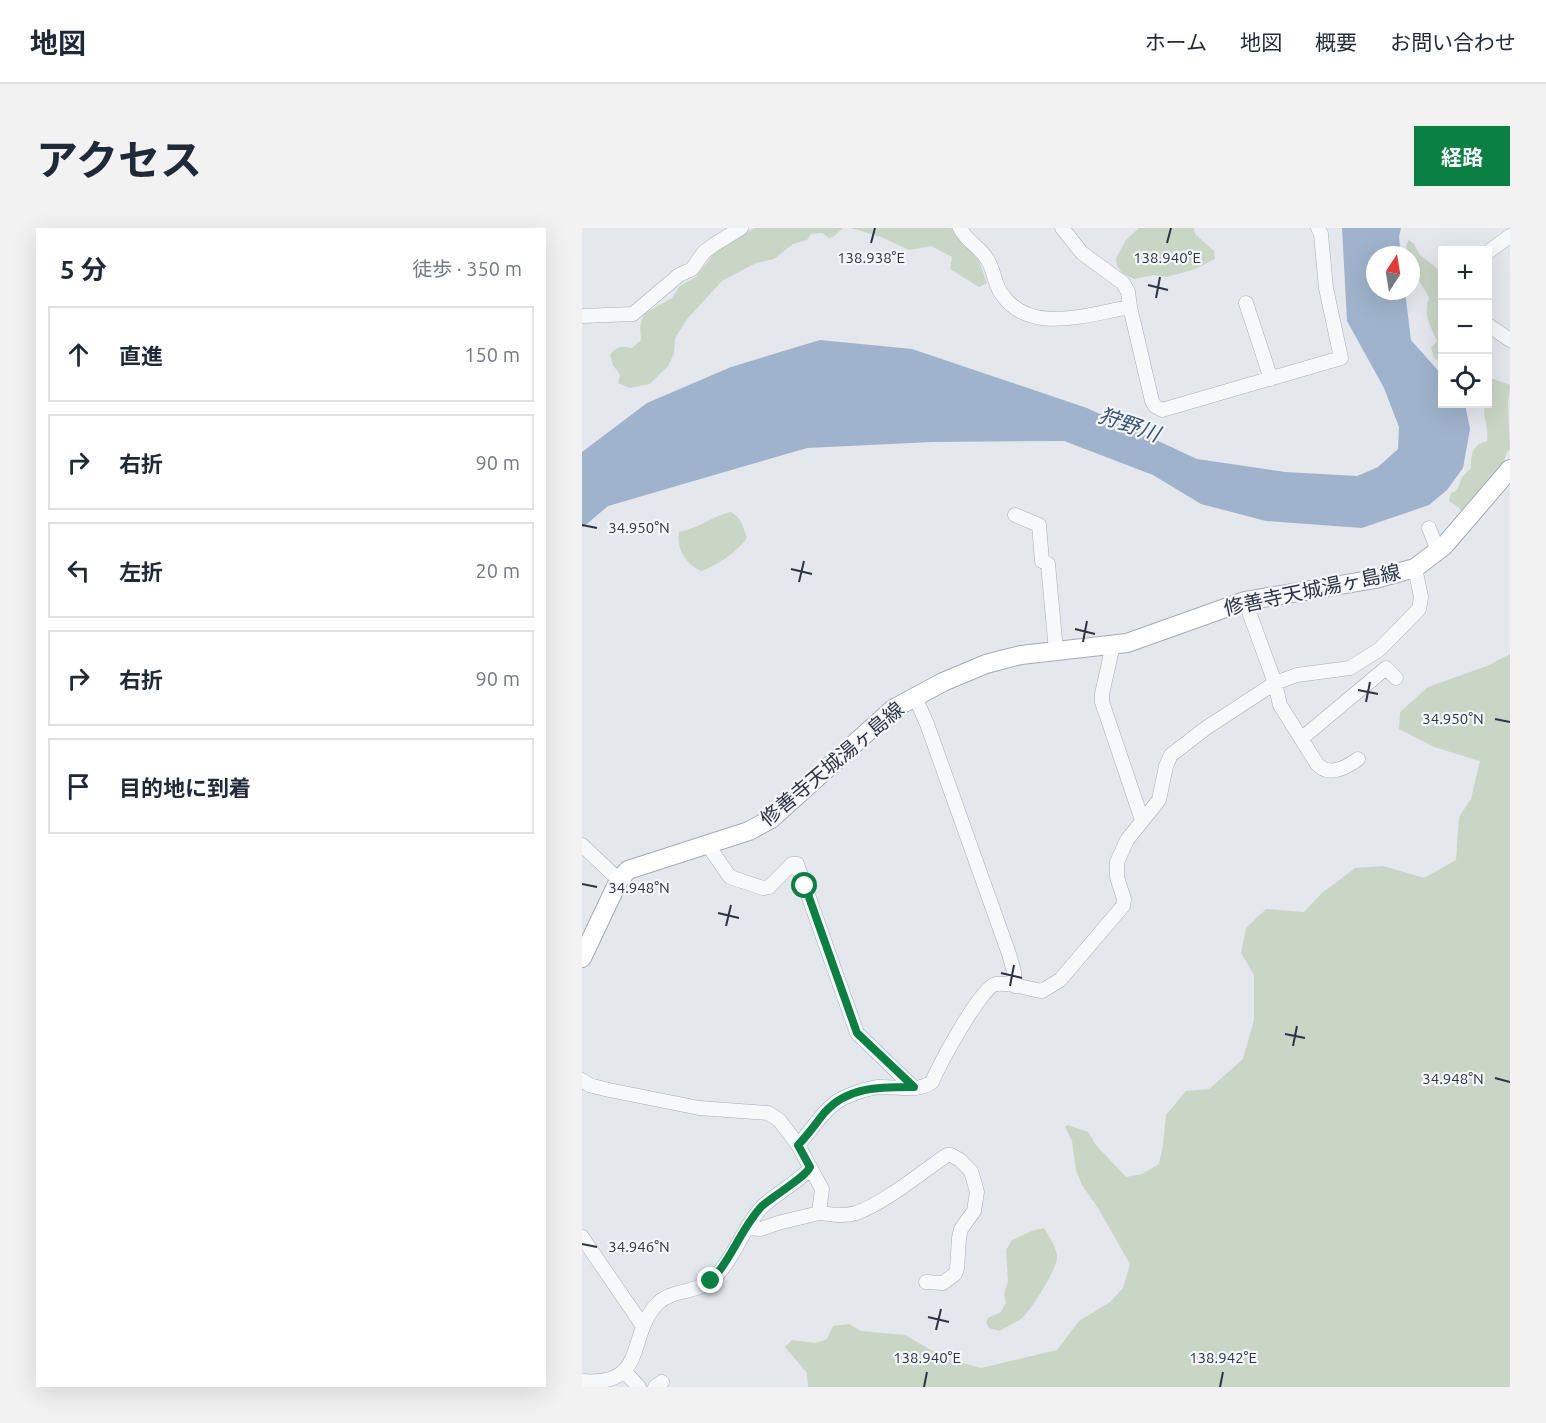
<!DOCTYPE html>
<html lang="ja">
<meta charset="utf-8">
<style>
body{margin:0;font-family:Ubuntu,"Noto Sans JP",sans-serif;background:#f2f2f3;color:#1f2937}
.controls{position:absolute;right:18px;top:18px;display:grid;overflow:hidden;border-radius:0px;box-shadow:0 6px 24px #0002}
.controls button{width:54px;height:54px;display:grid;place-items:center;padding:0;border:0;border-bottom:2px solid #e0e1e3;background:#fff;color:#1f2937;font:30px sans-serif}
.compass{position:absolute;left:784px;top:18px;width:54px;height:54px;border-radius:50%;background:#fff;box-shadow:0 6px 24px #0002;rotate:12deg}
.stop{position:absolute;width:18px;height:18px;margin:-14px;border:4px solid #0b8043;border-radius:50%;background:#fff}
.stop.end{background:#0b8043;border-color:#fff;box-shadow:0 2px 6px #0008}
.list{margin:0;padding:0;list-style:none}
h2{display:flex;justify-content:space-between;align-items:center;height:78px;margin:0;padding:0 24px;font-size:26px}
h2 small{font-size:20px;font-weight:400;color:#747a83}
.list li{display:grid;grid-template-columns:39px 1fr auto;gap:18px;align-items:center;box-sizing:border-box;height:96px;margin:0 12px 12px;padding:0 12px;border:2px solid #e0e1e3;border-radius:0px}
.list b{display:block;font-size:22px;white-space:nowrap}
.list em{font-size:20px;font-style:normal;color:#747a83}
.icon{flex:none;width:33px;height:33px;fill:none;stroke:currentColor;stroke-width:2;stroke-linecap:round;stroke-linejoin:round}
.map{position:relative;flex:none;width:928px;height:1159px;overflow:hidden;border-radius:0px}
header{display:flex;align-items:center;gap:36px;box-sizing:border-box;height:84px;padding:0 30px;background:#fff;border-bottom:2px solid #e0e1e3}
header strong{font-size:28px}
nav{display:flex;gap:33px;margin-inline-start:auto;font-size:21px}
.intro{display:flex;align-items:center;justify-content:space-between;box-sizing:border-box;height:144px;padding:0 36px}
h1{margin:0;font-size:42px}
.button{padding:15px 27px;border-radius:0px;background:#0b8043;color:#fff;font-size:21px;font-weight:700}
main{display:flex;gap:36px;padding:0 36px}
aside{flex:1;background:#fff;border-radius:0px;box-shadow:0 6px 24px #0002}
.map>svg:first-child{display:block}
</style>
<header>
<strong>地図</strong>
<nav><a>ホーム</a><a>地図</a><a>概要</a><a>お問い合わせ</a></nav>
</header>
<div class="intro"><h1>アクセス</h1><a class="button">経路</a></div>
<main>
<aside>
<h2>5 分<small>徒歩 · 350 m</small></h2>
<ul class="list">
<li><svg class="icon" aria-label="ahead" viewBox="0 0 24 24"><path d="M12 20V5M6 11l6-6 6 6"/></svg><div><b>直進</b></div><em>150 m</em></li>
<li><svg class="icon" aria-label="right" viewBox="0 0 24 24"><path d="M7 20v-9h11M14 6l5 5-5 5"/></svg><div><b>右折</b></div><em>90 m</em></li>
<li><svg class="icon" aria-label="left" viewBox="0 0 24 24"><path d="M17 20v-9H6M10 6l-5 5 5 5"/></svg><div><b>左折</b></div><em>20 m</em></li>
<li><svg class="icon" aria-label="right" viewBox="0 0 24 24"><path d="M7 20v-9h11M14 6l5 5-5 5"/></svg><div><b>右折</b></div><em>90 m</em></li>
<li><svg class="icon" aria-label="arrive" viewBox="0 0 24 24"><path d="M6 21V4h12l-3 4 3 4H6"/></svg><div><b>目的地に到着</b></div></li>
</ul>
</aside>
<div class="map">
<svg width="928" height="1159" viewBox="0 0 928 1159">
<rect width="100%" height="100%" fill="#e4e7ec"/>
<path fill="#c9d6c5" d="M173,0H261L251,9L247,10L240,5L229,6L225,12L211,16L192,31L174,35L140,53L106,90L93,110L92,126L86,138L68,156L48,160L36,155L38,147L31,137L28,127C34,118 40,118 50,120L59,112L58,98L62,86L90,70L98,58L114,49L135,21L156,8Z
M269,0H369L397,33L405,55L397,59L368,41L370,29L349,18L327,22L299,9Z
M557,0H612L613,6L632,23L633,31L613,41L585,49L572,47L552,51L540,45L535,38L534,30L544,12Z
M827,12L832,16L838,27L855,40L860,60V136L852,129L849,120L855,113C848,97 841,87 847,70C839,51 829,50 829,27H825L824,17Z
M906,149L928,157L926,176L928,222L925,224L920,239L904,255L887,278L880,282L867,273L869,265L875,262L880,249L889,240C889,226 890,217 905,213C907,197 900,189 903,176H906Z
M148,284C160,289 160,298 165,309C158,322 133,339 119,343C104,336 94,321 97,304C115,301 129,289 148,284Z
M928,426V1159H226L225,1145L203,1119L210,1112L233,1115L245,1111L251,1098L267,1096L279,1103L323,1107L363,1130L399,1140L475,1122L497,1093L528,1074L541,1060L548,1036L516,980L500,957L494,942L490,913L483,899L486,897L506,904L514,917L544,949L560,946L577,936L581,917L584,887L604,863L627,861L661,831L672,792V747L659,725L664,700L684,681L722,684L740,665L773,640L801,638L842,650L874,632L877,589L889,571L898,533L852,519L817,501L818,484L846,459L905,438Z
M462,1000C467,1009 475,1019 475,1030C475,1041 448,1084 439,1091C433,1095 425,1098 418,1103L407,1100L404,1094L406,1090L419,1084L424,1075L422,1066L426,1053L424,1022L430,1012L450,1003Z"/>
<path fill="#9fb4cc" d="M760,0H819L817,9L819,27H793V63H823L829,112L860,147L861,176H883L888,201L881,240L865,262L847,277L780,300L684,293L619,276L571,247L482,213L350,214L225,220L26,278L0,300V224L65,175L149,139L238,112L330,121L505,180L615,231L703,244L775,248L796,239L816,221L817,199L802,160L765,93Z"/>
<g fill="none" stroke-linecap="round" stroke-linejoin="round">
<g stroke="#a9aeb7" stroke-width="15">
<path id="minor" d="M378,0C384,13 398,19 405,31C412,41 412,55 419,65C447,108 506,86 548,79L570,173L573,178L580,182L759,130L744,60L739,6L736,0
M480,0L500,25L541,55L546,64L548,79
M906,24L928,8
M664,75L689,151
M0,88L51,86L97,47L110,41L122,24L133,16L159,0
M906,97L928,112
M433,287L457,297L460,333L466,336L474,423
M847,300L856,323
M663,373L693,455L698,477L735,536C747,549 764,540 776,531
M531,417L520,466V474L560,592
M333,469L345,496L427,726L432,744L433,758
M719,511L804,440L814,450
M125,616L148,649L181,660L187,659L210,636H215L275,805L331,859
M0,617L37,652
M0,852L7,857L27,862L117,880L186,885L197,892L216,917L228,939C224,949 190,968 179,980C160,1001 149,1038 127,1054C112,1065 89,1062 76,1075C44,1107 67,1159 0,1153
M216,917C230,902 242,880 261,870C272,865 283,861 296,859C313,858 335,865 350,854C357,838 399,758 414,756C428,754 446,761 460,763L478,752L541,678L542,671L535,649V634L545,612L577,572L584,538L589,527L624,500L693,455L715,447L768,440L798,421L837,381L839,369L833,340
M237,985C249,986 261,989 274,985C301,976 340,944 365,927H369L378,932L389,943L395,964L392,983L379,1001L377,1010L375,1041L373,1046L361,1055L344,1054
M165,1000L179,1001L196,995L237,985L240,961L228,939
M0,1009L61,1098
M42,1143L57,1159
M73,1159L80,1154"/>
</g>
<g stroke="#a3abb8" stroke-width="20">
<path id="major" d="M0,730L37,652L46,642L167,603L189,591L311,481L361,454L404,436L419,432L439,427L545,415L663,373L793,351L833,340L862,318L928,241"/>
</g>
<use href="#minor" stroke="#f7f8fa" stroke-width="14"/>
<use href="#major" stroke="#fff" stroke-width="18"/>
</g>
<g fill="none" stroke-linecap="round" stroke-linejoin="round">
<path stroke="#0b8043" stroke-width="8" d="M129,1053C150,1031 159,1000 180,978C191,968 224,949 228,939L216,917C226,907 234,895 243,884C266,858 300,859 332,859L275,805L223,658"/>
</g>
<path fill="none" stroke="#2b3445" stroke-width="2" d="M289,15L293,0M585,15L589,0M566,57L586,62M574,70L578,49M0,297L15,300M209,341L230,346M217,354L222,333M493,401L513,406M501,414L505,393M776,462L796,466M784,474L788,454M913,491L928,494M0,656L15,659M136,685L157,690M144,698L149,677M419,745L440,750M428,758L432,737M703,806L723,810M711,818L715,798M913,850L928,854M0,1016L15,1019M346,1089L367,1094M354,1102L359,1081M342,1159L345,1144M638,1159L641,1144"/>
<g text-anchor="middle" stroke-width="4.5" stroke-linejoin="round" paint-order="stroke">
<g font-size="20" fill="#2b3445" stroke="#f4f6f9">
<text transform="translate(730 362) rotate(-12)" y="7">修善寺天城湯ヶ島線</text>
<text transform="translate(250 536) rotate(-40)" y="7">修善寺天城湯ヶ島線</text>
</g>
<g font-size="21" font-style="italic" fill="#34527a" stroke="#f4f6f9">
<text transform="translate(547 197) rotate(19)" y="7">狩野川</text>
</g>
</g>
<g font-size="15" text-anchor="middle" fill="#2b3445" stroke="#f4f6f9" stroke-width="4.5" stroke-linejoin="round" paint-order="stroke">
<text x="289" y="35">138.938°E</text>
<text x="585" y="35">138.940°E</text>
<text x="57" y="305">34.950°N</text>
<text x="871" y="496">34.950°N</text>
<text x="57" y="665">34.948°N</text>
<text x="871" y="856">34.948°N</text>
<text x="57" y="1024">34.946°N</text>
<text x="345" y="1135">138.940°E</text>
<text x="641" y="1135">138.942°E</text>
</g>
</svg>
<div class="controls">
<button>+</button>
<button>−</button>
<button><svg class="icon" aria-label="locate" viewBox="0 0 24 24"><circle cx="12" cy="12" r="6"/><path d="M12 2v4M12 18v4M2 12h4M18 12h4"/></svg></button>
</div>
<svg class="compass" viewBox="-18 -18 36 36"><path d="M0-13l5 13h-10z" fill="#e53935"/><path d="M0 13l5-13h-10z" fill="#747a83"/></svg>
<div class="stop" style="left:223px;top:658px"></div>
<div class="stop end" style="left:129px;top:1053px"></div>
</div>
</main>
